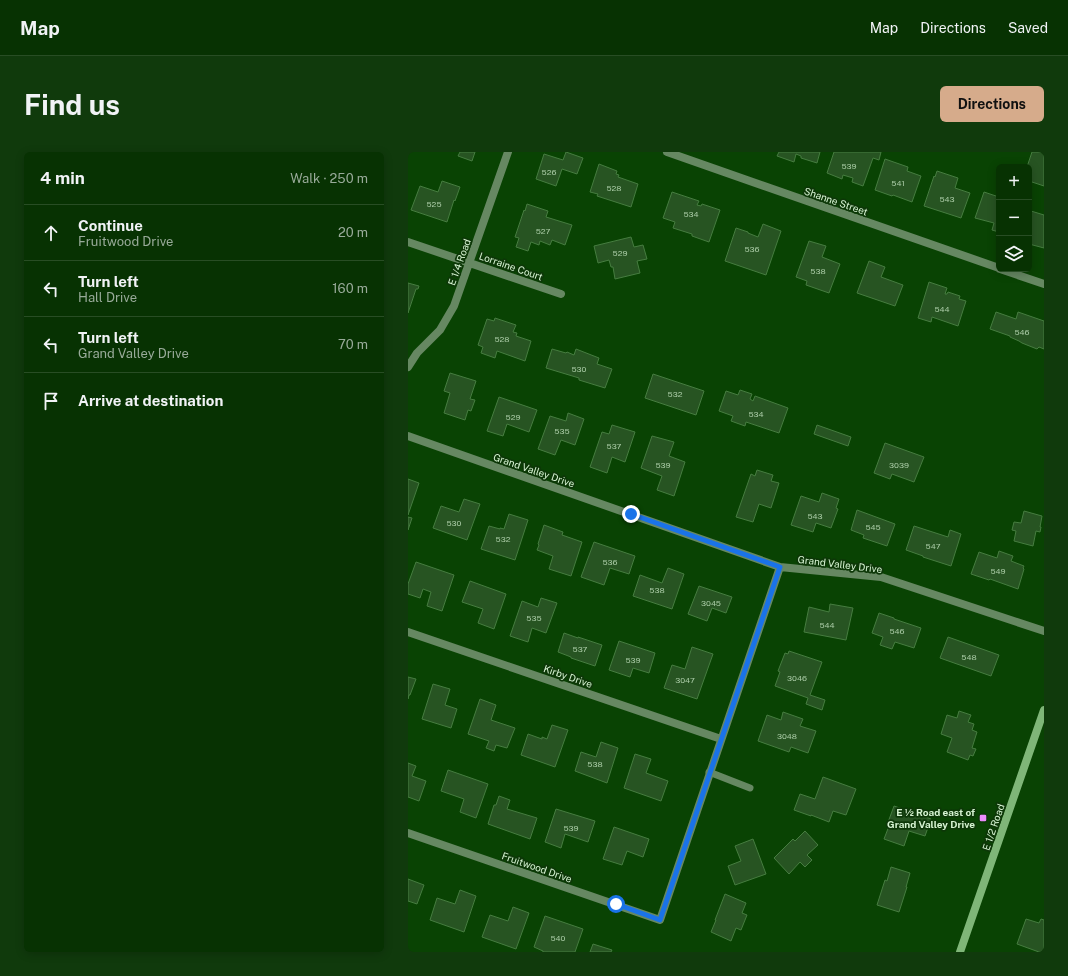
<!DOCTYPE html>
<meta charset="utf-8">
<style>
body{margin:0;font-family:"Public Sans",sans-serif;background:#103a0c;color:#f1f3f6}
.controls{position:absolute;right:12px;top:12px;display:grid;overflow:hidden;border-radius:6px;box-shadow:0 2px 10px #0003}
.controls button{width:36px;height:36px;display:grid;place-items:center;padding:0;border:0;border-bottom:1px solid #284d24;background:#073202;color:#f1f3f6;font:20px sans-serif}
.stop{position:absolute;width:12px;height:12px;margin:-9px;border:3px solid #1a73e8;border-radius:50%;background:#fff}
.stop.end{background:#1a73e8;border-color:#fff;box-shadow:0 1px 4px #0008}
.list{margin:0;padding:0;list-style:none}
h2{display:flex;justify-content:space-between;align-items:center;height:52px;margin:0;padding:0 16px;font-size:17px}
h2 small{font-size:13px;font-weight:400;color:#98aa99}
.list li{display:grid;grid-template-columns:26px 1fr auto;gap:12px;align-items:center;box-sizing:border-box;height:56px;padding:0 16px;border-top:1px solid #284d24}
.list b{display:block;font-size:15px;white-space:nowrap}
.list p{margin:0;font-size:13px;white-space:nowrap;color:#98aa99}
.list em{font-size:13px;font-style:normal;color:#98aa99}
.icon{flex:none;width:22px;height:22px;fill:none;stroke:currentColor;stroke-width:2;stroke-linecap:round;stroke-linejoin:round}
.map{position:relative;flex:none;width:636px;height:800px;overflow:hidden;border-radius:6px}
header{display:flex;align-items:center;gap:24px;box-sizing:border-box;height:56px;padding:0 20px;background:#073202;border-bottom:1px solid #284d24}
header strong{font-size:19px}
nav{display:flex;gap:22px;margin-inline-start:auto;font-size:14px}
.intro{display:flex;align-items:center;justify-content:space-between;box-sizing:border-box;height:96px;padding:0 24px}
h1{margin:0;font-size:28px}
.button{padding:10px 18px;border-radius:6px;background:#d6ab8b;color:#111;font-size:14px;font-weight:700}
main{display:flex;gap:24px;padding:0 24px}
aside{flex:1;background:#073202;border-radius:6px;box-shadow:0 2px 10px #0003}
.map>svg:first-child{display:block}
</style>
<header>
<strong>Map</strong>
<nav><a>Map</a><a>Directions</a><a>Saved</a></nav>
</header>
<div class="intro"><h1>Find us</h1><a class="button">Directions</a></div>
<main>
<aside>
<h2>4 min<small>Walk · 250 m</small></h2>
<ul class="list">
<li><svg class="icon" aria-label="ahead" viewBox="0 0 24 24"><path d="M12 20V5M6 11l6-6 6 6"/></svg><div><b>Continue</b><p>Fruitwood Drive</p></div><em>20 m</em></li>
<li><svg class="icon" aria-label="left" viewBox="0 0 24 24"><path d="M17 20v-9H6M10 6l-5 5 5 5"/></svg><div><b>Turn left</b><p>Hall Drive</p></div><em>160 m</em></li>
<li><svg class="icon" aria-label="left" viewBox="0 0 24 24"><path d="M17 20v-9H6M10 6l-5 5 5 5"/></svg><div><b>Turn left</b><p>Grand Valley Drive</p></div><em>70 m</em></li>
<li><svg class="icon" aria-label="arrive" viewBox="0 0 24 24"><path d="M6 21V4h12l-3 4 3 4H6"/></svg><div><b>Arrive at destination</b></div></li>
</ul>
</aside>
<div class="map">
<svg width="636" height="800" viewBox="0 0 636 800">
<rect width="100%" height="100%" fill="#094303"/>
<path fill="#275422" stroke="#467d40" d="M52,0H67L64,9L50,4Z
M158,0L175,6L169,22L154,17L148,34L128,27L136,2L155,8Z
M371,0H412L409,11L393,6V4L388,2L386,10L369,4Z
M426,0H473L471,8L465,6L455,34L444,30L445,26L435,23L434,27L419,21Z
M624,0H636V34L621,29V15H619Z
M477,7L500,15L499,19L513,24L504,50L485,43L484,44L467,38Z
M191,12L209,19L208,22L211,23L210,25L230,32L223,55L189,44L190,42L182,40Z
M529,19L550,26L547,36L562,41L553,66L516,54L526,24L527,25Z
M34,29L52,35L47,49L46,48L39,70L3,58L12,34L30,40Z
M264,40L291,49L289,53L293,54L294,52L312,58L301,90L284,84V82L265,76L267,70L255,66Z
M576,40L591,45V80L584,78L586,71L567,66Z
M119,52L140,59L138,65L164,73L157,93L144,88L142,93L132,89L131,93L123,90L120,99L108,95L111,86L107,85L116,58L117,59Z
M623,59L636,63V96L621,92V65Z
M355,72L373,79L358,123L317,109L328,76L340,80V81L350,85Z
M223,85L226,95L235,93L239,107L229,109L232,121L207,127L205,115H203L201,108L190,111L186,94Z
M401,89L418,94L414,105L432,112L421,141L398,133L399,129L388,125Z
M461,109L477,115L473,125L495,133L487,154L449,141Z
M521,130L539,136L537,142H539L540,140L552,144L551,147L558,149L550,174L524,165L523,170L510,166Z
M0,131L11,134L10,137H8L0,161Z
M588,160L608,167L610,160L636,169V197L631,195L629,197L614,191L611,189L602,185V184L582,177Z
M87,166L108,173L105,180L109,181L108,184L123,189L117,209L89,199L87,206L73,201L75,195L70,193L79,167L86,169Z
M144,197L158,201L159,200L166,203L168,197L191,206L189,212L204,217L197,236L171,228V226L138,216Z
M42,221L68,229L62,247L67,248L63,259L60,258L57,268L36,261L42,241L36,239Z
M245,222L296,239L288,263L237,246Z
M332,238L344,242L342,247L345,249L347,244L380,256L371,281L338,270L337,274L323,269L325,264L311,259L318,239L330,243Z
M91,245L129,258L121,280L99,272L95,284L79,279Z
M160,261L176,267L167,293L153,288L147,303L130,297L142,264L158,269Z
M204,273L227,280L217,310L204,305L199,321L182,315L194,280L201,282Z
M409,273L443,285L440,294L406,282Z
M244,284L266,290L261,304L277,310L266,344L249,338L254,324L233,316Z
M477,291L516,305L506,330L484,322L482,327L466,321Z
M349,318L365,323L363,329L371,331L363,356L351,352L345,370L328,365L343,322L347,324Z
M0,327L11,331L0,363Z
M414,341L431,347L428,356L430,357L423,376L408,371L405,380L383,373L393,344L411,350Z
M56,347L72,352L59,388L25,376L33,354L51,360Z
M449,358L487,372L479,394L455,386L456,383L443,378Z
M616,359L634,364L632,375H633L632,380L628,379L625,394L606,389L608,379L604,378L606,370L613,371Z
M101,362L120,368L107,408L73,397L81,374L92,377V376L96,377Z
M0,365L4,366L0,378Z
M136,373L155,380L154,383L174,390L163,424L141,417L145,404L129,398L131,393L130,392Z
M506,374L540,385L542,378L553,382L543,414L515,405V404L498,398Z
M186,390L227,404L221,422L202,416L196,433L173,425Z
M591,399L605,404L603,409L616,414L615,416L616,417L610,437L582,427L581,428L563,422L571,400L589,406Z
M8,410L46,423L34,459L19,454L23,440L15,437L12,446L0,442V432Z
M260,416L276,422L264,457L225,444L232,423L254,431Z
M62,429L98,442L86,477L70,471L75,457L54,450Z
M291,434L324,445L318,461L304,456L299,469L280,462Z
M133,446L149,451L138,481L124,476L120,490L102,484L114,449L130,455Z
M422,452L445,456L438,488L396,480L401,455L421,460Z
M471,461L486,466V467L513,476L506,496L487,490L484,497L472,493L475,485L464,481Z
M156,481L170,486V485L194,493L187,514L163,506V505L150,500Z
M540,485L591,503L583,524L532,506Z
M211,489L247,501L241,521L225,516L222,525L201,518Z
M284,495L305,502L289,547L256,536L264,513L277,517Z
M381,499L414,510L402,543L417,548L414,558L398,552L400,546L367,534L372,520L370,519L377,501L380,502Z
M0,525L8,527L2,543H1L0,547Z
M25,532L42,537L37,553L49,557L43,576L14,567Z
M72,547L88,553L83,568L107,576L99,596L88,593L86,599L78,596L81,589L60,582Z
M551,559L563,563L560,570L566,572L564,578L569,580L564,596L568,597L565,604L562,603L560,608L539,600L544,586L533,582L539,563L549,566Z
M375,560L395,567L392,574L408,579L400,601L383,595L381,600L350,589L359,563L373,568Z
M144,573L160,578L147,615L113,603L120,582L134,587V585L139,587Z
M193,590L210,596L199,631L167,619L173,600L188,605Z
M227,602L243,607L238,621L260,629L253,649L216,636Z
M0,611L8,614L4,624L18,629L11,649L0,645Z
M40,618L80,632L68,666L52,660L56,647L33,639Z
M415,625L448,637L438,663L425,659L421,670L403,663V664L386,658L392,642L407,647Z
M91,644L102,648L99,657L129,666L122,687L80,672L86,653H88Z
M486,654L523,667L517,684L501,679L496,694L476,687L481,674L479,673Z
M148,657L187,669L180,690L157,682L153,696L137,690Z
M206,675L241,687L235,705L219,699L214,713L195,707Z
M397,679L410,693L399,703L404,708L397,715L392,710L381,722L366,706L385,687L387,689Z
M345,687L358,722L327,733L320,714L333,709L327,694Z
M483,715L502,721L498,735H499L491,760L469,753L477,728L479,729Z
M0,727L16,733L9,752L0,749Z
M52,738L68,744L56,780L22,768L29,746L47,752Z
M317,742L338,751L334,761L339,763L333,778L328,776L323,789L303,780L308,768H307Z
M105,755L121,761L108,797L74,785L82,763L100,769Z
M137,764L175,777L167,800H135V799L126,795Z
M618,767L631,771L633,767L636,768V800H631L609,792Z
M185,792L204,798L203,800H182Z"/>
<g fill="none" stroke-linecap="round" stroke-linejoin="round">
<path stroke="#668862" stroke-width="7" d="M301,620L342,636"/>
<path stroke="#668862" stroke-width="8" d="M259,0L591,116
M0,90L153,142
M592,117L636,132
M0,215L9,201L32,178L46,154L100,0
M0,284L372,415L473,425L636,479
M0,480L313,587
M0,681L252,768L372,415"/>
<path stroke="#7fb678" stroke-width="8" d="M552,800L636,558"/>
</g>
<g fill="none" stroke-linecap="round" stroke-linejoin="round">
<path stroke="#1a73e8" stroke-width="5" d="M208,752L252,768L372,415L223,362"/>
</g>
<rect fill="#eb8dfb" stroke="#0d3708" stroke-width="1.5" x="571" y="662" width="8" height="8" rx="2"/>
<g text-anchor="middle" stroke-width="3.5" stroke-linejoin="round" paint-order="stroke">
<g font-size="8" fill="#aacba6">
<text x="441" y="17">539</text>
<text x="141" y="23">526</text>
<text x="490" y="34">541</text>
<text x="206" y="39">528</text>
<text x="539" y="50">543</text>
<text x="26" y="55">525</text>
<text x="283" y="65">534</text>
<text x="135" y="82">527</text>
<text x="344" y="100">536</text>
<text x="212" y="104">529</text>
<text x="410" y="122">538</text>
<text x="534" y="160">544</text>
<text x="614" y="183">546</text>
<text x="94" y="190">528</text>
<text x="171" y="220">530</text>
<text x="267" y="245">532</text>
<text x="348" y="265">534</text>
<text x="105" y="268">529</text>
<text x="154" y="282">535</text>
<text x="206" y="297">537</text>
<text x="255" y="316">539</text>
<text x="491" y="316">3039</text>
<text x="407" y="367">543</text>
<text x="46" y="374">530</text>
<text x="465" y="378">545</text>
<text x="95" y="390">532</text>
<text x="525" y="397">547</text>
<text x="202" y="413">536</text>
<text x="590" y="422">549</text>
<text x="249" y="441">538</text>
<text x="303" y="454">3045</text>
<text x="126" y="469">535</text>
<text x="419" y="476">544</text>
<text x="489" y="482">546</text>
<text x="172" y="500">537</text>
<text x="561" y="508">548</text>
<text x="225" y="511">539</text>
<text x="389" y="529">3046</text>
<text x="277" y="531">3047</text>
<text x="379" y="587">3048</text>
<text x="187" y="615">538</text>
<text x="163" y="679">539</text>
<text x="150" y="789">540</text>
</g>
<g font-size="10" fill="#d6f3d2" stroke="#0d3708">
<text transform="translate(428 49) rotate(19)" y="4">Shanne Street</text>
<text transform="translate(51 110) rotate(-70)" y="4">E 1/4 Road</text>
<text transform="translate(103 114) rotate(19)" y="4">Lorraine Court</text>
<text transform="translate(126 318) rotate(19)" y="4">Grand Valley Drive</text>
<text transform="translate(432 412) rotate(7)" y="4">Grand Valley Drive</text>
<text transform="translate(160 524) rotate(19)" y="4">Kirby Drive</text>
<text transform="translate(585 675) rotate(-71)" y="4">E 1/2 Road</text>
<text transform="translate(129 715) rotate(19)" y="4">Fruitwood Drive</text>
</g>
<g font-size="10" font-weight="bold" fill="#d6f3d2" stroke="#0d3708" text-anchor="end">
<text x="567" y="664">E ½ Road east of<tspan x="567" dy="12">Grand Valley Drive</tspan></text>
</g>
</g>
</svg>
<div class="controls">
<button>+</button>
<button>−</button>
<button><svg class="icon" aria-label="layers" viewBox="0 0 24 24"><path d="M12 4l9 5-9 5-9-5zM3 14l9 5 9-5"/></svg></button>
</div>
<div class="stop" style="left:208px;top:752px"></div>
<div class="stop end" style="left:223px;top:362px"></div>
</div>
</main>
